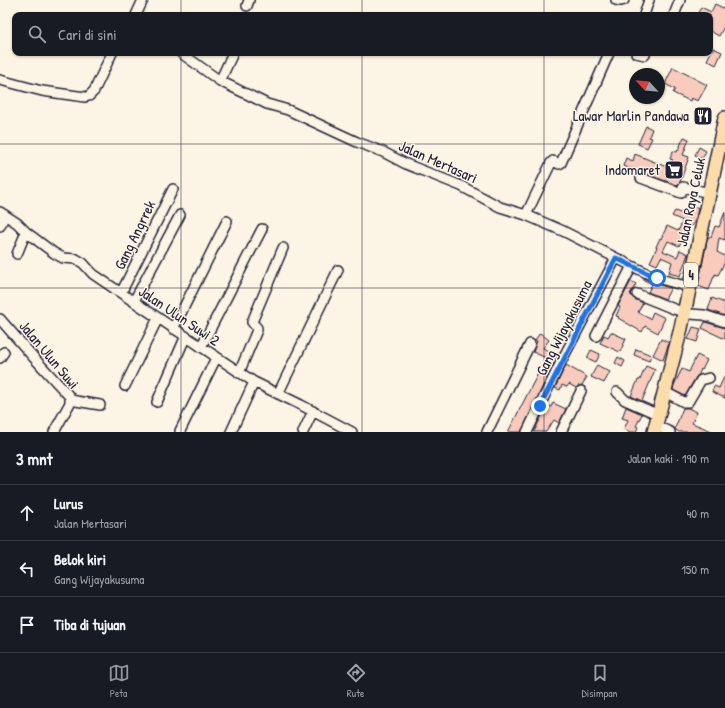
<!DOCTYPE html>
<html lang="id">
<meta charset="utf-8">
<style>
body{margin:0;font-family:"Patrick Hand",sans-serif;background:#20242c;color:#f1f3f6}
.compass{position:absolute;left:629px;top:68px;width:36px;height:36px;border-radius:50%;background:#171b24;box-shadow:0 1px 3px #0004;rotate:296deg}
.stop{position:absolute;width:12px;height:12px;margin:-9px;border:3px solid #1a73e8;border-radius:50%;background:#fff}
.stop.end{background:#1a73e8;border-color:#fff;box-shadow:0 1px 4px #0008}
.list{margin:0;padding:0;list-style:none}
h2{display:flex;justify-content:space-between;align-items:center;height:52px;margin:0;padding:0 16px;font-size:17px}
h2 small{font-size:13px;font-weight:400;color:#9ea1a6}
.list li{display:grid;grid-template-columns:26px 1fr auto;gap:12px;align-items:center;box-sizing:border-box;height:56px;padding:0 16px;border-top:1px solid #363941}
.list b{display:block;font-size:15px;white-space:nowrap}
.list p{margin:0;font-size:13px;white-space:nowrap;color:#9ea1a6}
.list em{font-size:13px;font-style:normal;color:#9ea1a6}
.icon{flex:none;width:22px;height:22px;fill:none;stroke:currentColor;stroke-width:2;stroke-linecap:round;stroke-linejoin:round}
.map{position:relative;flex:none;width:725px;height:432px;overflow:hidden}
.search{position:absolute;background:#171b24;box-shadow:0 1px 3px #0004;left:12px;right:12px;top:12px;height:44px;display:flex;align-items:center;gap:10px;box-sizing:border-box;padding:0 14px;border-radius:8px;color:#9ea1a6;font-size:15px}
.sheet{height:220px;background:#171b24}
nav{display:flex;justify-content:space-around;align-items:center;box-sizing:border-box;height:56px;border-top:1px solid #363941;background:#171b24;font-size:11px;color:#9ea1a6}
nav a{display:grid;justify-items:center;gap:2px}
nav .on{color:#9495a2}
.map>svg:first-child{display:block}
</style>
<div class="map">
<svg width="725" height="432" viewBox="0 0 725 432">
<rect width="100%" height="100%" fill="#fcf5e5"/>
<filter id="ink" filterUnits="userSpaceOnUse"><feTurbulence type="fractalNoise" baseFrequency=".025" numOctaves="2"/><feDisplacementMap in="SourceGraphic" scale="8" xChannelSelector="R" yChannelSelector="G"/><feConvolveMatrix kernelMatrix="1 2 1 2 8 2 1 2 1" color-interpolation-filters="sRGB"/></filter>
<g filter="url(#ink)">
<path fill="#f9cbbd" stroke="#22223b" d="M715,4L725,9V25L719,36L710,31V15H697L701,7L711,12Z
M713,48L722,52L716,65L707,60Z
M673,67L707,85L698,101L691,98L690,101L673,93L675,89L665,84Z
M646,126L652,129L649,137L652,138L647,148L638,144Z
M684,137L689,139L683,155L689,157L680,182L677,185L623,166L626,158L633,161L635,154L669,168L673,160L670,159L673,151L677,152Z
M699,147L706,151L702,159L695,155Z
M690,204L698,208L696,218L692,226L689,225L679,246L668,241L663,251L677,257L680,250L688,254L680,276L669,273L672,262L661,257L657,265L650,262L657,247H656L660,238L661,239L667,226L678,231L683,221L672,216L675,211L685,215Z
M725,212V240L719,238L717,252L725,256V262L718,275L715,274V276H714L709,290L698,286L707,241L708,237H711L715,226L719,227Z
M644,278L655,284L671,288L665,299L648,292L652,284L644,280Z
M631,281L636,284L630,294L634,299L643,303L638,312L650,319L653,312L665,318L658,333L645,326L642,332L618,318L619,317L616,316L620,307L618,306Z
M712,298L725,303V316L708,310Z
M705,322L725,328V339L702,328Z
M693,327L701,329L697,342L688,339Z
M611,332L626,339L620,352L600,343L604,335L608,337Z
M540,333L549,340L543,348L557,356L521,432H508L546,358L533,352L537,341L535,340Z
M661,339L669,343L663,360L653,355Z
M636,349L651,355L649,361L634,355Z
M591,350L600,354L596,362L587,358Z
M697,355L707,360L702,370L701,369L699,374L696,377L685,396L673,390L674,385L682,369L689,372Z
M618,357L625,361L622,367L615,363Z
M566,365L587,377L582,385L578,386L576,388L569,384L567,387L562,385L560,390L555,388Z
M597,365L610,372L604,383L591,377Z
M646,366L655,370L642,401L631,396L638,380H640Z
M725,375V398L712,392L714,386L719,388Z
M553,403L566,409L559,423L554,420L546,432H534L547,405L551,407Z
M626,407L642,414L636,426L638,427L636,432H630L624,429L628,420L622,418Z
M683,408H688L697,412L692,423L714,432H679L676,430L675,428Z"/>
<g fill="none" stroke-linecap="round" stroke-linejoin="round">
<g stroke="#22223b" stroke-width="12">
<path id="minor" d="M616,0L621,1L624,0
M247,6L249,0
M136,15L143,0
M644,15L649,0
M674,15L680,0
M181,53L220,81L267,104L288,110L357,142L383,152L406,164L461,186L500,207L526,215L563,231L632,266L657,278L689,287
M636,53L645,55
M0,80L42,91L85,97L89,96L94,91L112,53
M220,81L233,53
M641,178L681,193L683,187L710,193
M0,212L17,223L26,232L54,253L63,258L76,259L83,263L93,274L121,293L254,382L301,405L352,432
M526,215L551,163L553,161L559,164L561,163L609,53
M0,226L5,215
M17,254L26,232
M121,293L173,189
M637,294L674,309L690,314L704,315L725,322
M134,301L180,215
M0,319L35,359L70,397V403L54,432
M173,329L227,221
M596,336L632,266
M201,347L262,229
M0,358L4,352
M239,373L257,330V328L252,322L283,248
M125,386L158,318
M617,392L625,400L659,415
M665,392L684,402H688L701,380L709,378
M278,394L338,270
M70,400L100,405
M157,402L185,338
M656,426L670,432
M180,431L216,358
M231,432L254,382
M303,432L313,411
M487,432L530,344
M527,432L563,358L616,258
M561,432L581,391"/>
</g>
<g stroke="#22223b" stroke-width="16">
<path id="highway" d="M654,432L681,328L725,118"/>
</g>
<use href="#minor" stroke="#fcf5e5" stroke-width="9"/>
<use href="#highway" stroke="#fddcac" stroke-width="13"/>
</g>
</g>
<g fill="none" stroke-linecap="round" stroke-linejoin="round" filter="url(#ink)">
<path stroke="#1a73e8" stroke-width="5" d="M540,406L616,258L657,278"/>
</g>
<path fill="none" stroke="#22223b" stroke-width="1" stroke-opacity="0.55" d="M181,0V15M362,0V15M544,0V15M181,53V432M362,53V432M544,53V432M0,144H725M0,288H725"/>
<defs>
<g id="restaurant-square" transform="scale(1)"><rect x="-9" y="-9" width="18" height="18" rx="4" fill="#22223b" stroke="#fcf5e5"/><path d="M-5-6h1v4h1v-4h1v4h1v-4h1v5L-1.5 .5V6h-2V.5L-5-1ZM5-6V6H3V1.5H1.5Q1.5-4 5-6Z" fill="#fff"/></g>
<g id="supermarket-square" transform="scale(1)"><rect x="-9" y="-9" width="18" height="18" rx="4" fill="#22223b" stroke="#fcf5e5"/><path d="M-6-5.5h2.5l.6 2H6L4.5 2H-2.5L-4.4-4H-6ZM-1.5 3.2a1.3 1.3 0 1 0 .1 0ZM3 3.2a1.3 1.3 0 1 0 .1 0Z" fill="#fff"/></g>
</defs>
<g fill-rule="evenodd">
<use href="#restaurant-square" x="703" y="116"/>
<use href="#supermarket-square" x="674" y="170"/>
</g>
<g text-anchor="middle" stroke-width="3" stroke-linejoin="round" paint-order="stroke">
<rect fill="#fcf5e5" stroke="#63616e" stroke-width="1" x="684" y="263" width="14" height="24" rx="3"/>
<g font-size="14" font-weight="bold" fill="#22223b">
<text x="691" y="280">4</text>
</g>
<g font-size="15" fill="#22223b" stroke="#fcf5e5" text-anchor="end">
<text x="689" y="121">Lawar Marlin Pandawa</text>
<text x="660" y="175">Indomaret</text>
</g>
<g font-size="15" fill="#22223b" stroke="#fcf5e5">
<text transform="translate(438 162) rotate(24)" y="5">Jalan Mertasari</text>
<text transform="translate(691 202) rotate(-78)" y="5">Jalan Raya Celuk</text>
<text transform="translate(135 235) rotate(-64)" y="5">Gang Angrrek</text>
<text transform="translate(179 316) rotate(34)" y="5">Jalan Ulun Suwi 2</text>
<text transform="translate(564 328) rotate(-63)" y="5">Gang Wijayakusuma</text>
<text transform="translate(49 355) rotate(50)" y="5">Jalan Ulun Suwi</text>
</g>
</g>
</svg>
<svg class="compass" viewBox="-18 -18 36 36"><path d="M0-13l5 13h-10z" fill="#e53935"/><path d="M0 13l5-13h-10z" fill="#9ea1a6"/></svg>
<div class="stop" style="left:657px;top:278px"></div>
<div class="stop end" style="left:540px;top:406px"></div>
<div class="search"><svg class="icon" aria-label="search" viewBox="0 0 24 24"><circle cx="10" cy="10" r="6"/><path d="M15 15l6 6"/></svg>Cari di sini</div>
</div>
<section class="sheet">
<h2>3 mnt<small>Jalan kaki · 190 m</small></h2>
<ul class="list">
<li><svg class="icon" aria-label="ahead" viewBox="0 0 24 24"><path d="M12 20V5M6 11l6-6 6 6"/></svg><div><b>Lurus</b><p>Jalan Mertasari</p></div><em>40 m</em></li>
<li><svg class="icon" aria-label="left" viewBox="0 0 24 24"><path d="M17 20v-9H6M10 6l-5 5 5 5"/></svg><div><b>Belok kiri</b><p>Gang Wijayakusuma</p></div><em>150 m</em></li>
<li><svg class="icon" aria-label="arrive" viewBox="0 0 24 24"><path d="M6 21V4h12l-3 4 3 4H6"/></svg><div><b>Tiba di tujuan</b></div></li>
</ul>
</section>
<nav>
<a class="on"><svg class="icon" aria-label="map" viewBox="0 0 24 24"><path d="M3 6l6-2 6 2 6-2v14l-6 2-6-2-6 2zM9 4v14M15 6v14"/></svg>Peta</a>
<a><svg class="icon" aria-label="directions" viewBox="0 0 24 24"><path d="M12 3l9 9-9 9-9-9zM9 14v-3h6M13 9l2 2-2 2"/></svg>Rute</a>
<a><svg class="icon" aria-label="saved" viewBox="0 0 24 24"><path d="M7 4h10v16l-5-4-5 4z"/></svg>Disimpan</a>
</nav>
